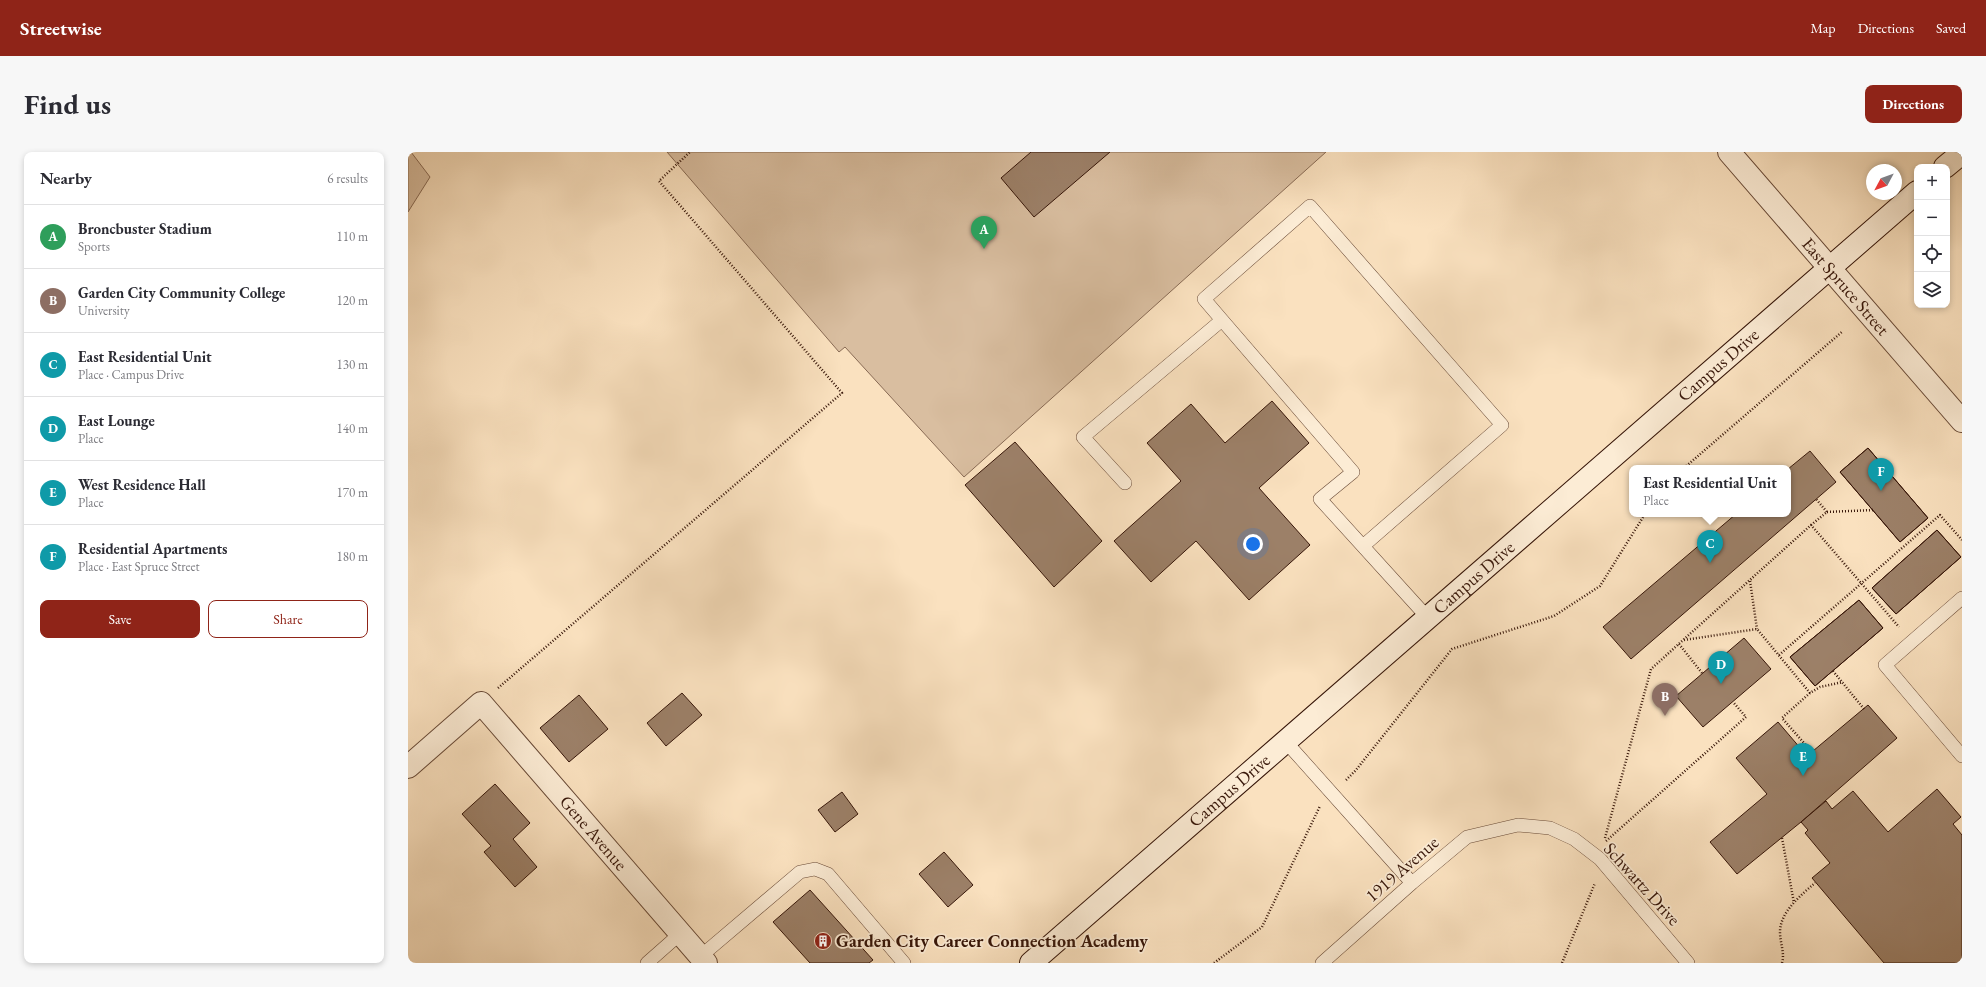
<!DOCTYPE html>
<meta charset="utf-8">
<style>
body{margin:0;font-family:"EB Garamond",serif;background:#f7f7f7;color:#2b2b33}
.controls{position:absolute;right:12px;top:12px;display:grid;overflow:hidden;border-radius:8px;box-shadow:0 2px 6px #0003}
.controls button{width:36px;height:36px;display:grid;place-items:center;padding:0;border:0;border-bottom:1px solid #e1e1e2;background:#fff;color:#2b2b33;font:20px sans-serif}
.compass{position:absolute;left:1458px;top:12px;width:36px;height:36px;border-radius:50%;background:#fff;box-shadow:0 2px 6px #0003;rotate:229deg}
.you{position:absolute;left:845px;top:392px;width:14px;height:14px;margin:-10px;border:3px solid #fff;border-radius:50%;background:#1a73e8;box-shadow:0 0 0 6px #1a73e833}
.badge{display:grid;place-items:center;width:26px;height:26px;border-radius:50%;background:#8f2418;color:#fff;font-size:13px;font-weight:700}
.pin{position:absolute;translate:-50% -33px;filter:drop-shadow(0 1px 2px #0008)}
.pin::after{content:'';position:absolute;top:21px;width:14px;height:12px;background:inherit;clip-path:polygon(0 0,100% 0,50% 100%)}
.popup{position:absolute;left:1221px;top:313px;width:162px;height:52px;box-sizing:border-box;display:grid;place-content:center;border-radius:8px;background:#fff;filter:drop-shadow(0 1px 3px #0005);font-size:13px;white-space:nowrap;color:#7c7c81}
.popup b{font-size:15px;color:#2b2b33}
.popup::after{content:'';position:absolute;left:50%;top:100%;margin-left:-8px;border:8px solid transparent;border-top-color:#fff}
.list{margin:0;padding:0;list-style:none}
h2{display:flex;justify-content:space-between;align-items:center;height:52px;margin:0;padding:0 16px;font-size:17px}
h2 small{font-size:13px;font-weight:400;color:#7c7c81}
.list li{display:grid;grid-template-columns:26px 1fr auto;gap:12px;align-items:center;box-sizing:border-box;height:64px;padding:0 16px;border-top:1px solid #e1e1e2}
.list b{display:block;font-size:15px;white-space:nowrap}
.list p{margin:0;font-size:13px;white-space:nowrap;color:#7c7c81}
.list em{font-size:13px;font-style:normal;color:#7c7c81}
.actions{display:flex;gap:8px;padding:12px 16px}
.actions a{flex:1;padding:9px 0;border:1px solid #8f2418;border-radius:8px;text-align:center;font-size:14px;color:#8f2418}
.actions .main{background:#8f2418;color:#fff}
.icon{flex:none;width:22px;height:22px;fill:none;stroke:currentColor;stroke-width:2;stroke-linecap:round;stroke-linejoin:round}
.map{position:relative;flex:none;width:1554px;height:811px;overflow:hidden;border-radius:8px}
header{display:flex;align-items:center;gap:24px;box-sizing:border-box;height:56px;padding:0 20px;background:#8f2418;color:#fff}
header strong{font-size:19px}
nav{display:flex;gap:22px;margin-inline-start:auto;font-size:14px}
.intro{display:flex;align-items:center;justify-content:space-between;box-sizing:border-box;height:96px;padding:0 24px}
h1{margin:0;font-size:28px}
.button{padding:10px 18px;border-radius:8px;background:#8f2418;color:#fff;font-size:14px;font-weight:700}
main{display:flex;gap:24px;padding:0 24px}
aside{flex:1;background:#fff;border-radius:8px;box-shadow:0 2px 6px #0003}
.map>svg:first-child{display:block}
</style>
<header>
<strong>Streetwise</strong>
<nav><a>Map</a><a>Directions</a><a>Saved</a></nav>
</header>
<div class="intro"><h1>Find us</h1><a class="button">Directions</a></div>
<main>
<aside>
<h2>Nearby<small>6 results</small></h2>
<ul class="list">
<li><span class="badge" style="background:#2e9e5b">A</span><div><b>Broncbuster Stadium</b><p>Sports</p></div><em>110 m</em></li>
<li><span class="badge" style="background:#8d6e63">B</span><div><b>Garden City Community College</b><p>University</p></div><em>120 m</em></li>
<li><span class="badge" style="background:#0f9aa8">C</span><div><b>East Residential Unit</b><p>Place · Campus Drive</p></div><em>130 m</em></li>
<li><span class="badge" style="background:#0f9aa8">D</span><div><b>East Lounge</b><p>Place</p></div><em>140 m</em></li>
<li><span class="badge" style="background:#0f9aa8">E</span><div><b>West Residence Hall</b><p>Place</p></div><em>170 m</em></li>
<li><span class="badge" style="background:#0f9aa8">F</span><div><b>Residential Apartments</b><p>Place · East Spruce Street</p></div><em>180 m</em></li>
</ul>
<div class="actions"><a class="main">Save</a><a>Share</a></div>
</aside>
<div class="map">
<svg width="1554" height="811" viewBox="0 0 1554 811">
<rect width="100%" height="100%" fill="#fae1bf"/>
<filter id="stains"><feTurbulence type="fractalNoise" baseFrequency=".005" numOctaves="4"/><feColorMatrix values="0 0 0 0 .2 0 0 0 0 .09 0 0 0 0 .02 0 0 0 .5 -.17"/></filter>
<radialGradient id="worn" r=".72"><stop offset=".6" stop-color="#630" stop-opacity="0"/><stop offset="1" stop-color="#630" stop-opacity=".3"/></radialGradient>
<path fill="#d9bea0" stroke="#886a54" d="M0,0H3L22,25L0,60Z
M259,0H918L556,325L437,195L431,200Z"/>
<path fill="#9c8068" stroke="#371609" d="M623,0H702L626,65L593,26Z
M864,249L901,291L851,336L902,393L841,448L788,389L743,430L706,389L773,329L739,291L783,252L817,291Z
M607,290L694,389L646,435L557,333Z
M1460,296L1520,366L1492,390L1432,320Z
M1460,296L1520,366L1492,390L1432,320Z
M1402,299L1428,330L1223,507L1195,475L1328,362H1380V317Z
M1529,378L1553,405L1488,462L1464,436Z
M1529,378L1553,405L1488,462L1464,436Z
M1451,448L1475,476L1407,534L1382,505Z
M1451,448L1475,476L1407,534L1382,505Z
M1336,486L1363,517L1295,575L1268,544Z
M274,541L294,563L258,594L239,571Z
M171,543L200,577L161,610L132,576Z
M1460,553L1489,586L1393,670L1329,722L1302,690L1359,642L1328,606L1370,570L1399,604Z
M87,632L122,671L105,687L129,715L107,735L76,700L83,694L54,662Z
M1529,637L1553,665L1545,672L1554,683V811H1476L1404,726L1422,711L1397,681L1400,678L1393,670L1418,649L1424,657L1445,639L1480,680Z
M434,640L450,662L427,680L410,658Z
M536,700L565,733L540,755L511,722Z
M402,738L465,808L461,811H402L365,770Z"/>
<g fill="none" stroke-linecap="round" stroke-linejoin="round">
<g stroke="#684936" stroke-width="14">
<path id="service" d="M814,168L796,147L902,54L1094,273L955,394
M717,331L675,285L814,168L945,320L912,347L1020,466
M1554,446L1477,513L1554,604
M878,590L1004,731
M293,804L392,720L407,717L420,722L496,811
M239,811L273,781
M914,811L1004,731L1059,685L1110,673L1142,676L1166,687L1192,707L1280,811"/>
</g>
<g stroke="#684936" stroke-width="24">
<g id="minor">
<path id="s1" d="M0,615L73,551L298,811"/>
</g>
</g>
<g stroke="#684936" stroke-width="24">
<g id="tertiary">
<path id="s2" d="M1321,0L1554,269"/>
</g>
</g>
<g stroke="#371609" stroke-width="24">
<g id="secondary">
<path d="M1537,15L1554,1"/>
<path id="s3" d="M623,811L1509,40"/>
</g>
</g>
<path stroke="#371609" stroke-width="2.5" stroke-dasharray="1 2" stroke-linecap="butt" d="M1276,316L1435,179
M1419,360L1465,358
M1403,373L1419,360L1408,347
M1342,429L1349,477
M1276,488L1349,477L1402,541L1412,535L1435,530
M1271,492L1294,521
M1371,503L1532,363L1554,388
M1425,519L1456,557
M90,536L434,241L251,29L282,0
M1402,541L1374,566L1404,600
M938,628L948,618L1044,497L1146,464L1192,434L1237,362
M1197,686L1243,517L1403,373L1491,475
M1374,686L1386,751
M1198,689L1338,565L1325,550
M806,811L854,775L912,654
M1154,811L1187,731
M1374,811C1377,801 1372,791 1372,780C1372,760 1393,743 1407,731"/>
<use href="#service" stroke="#fcecd5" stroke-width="13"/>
<use href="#minor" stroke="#fcecd5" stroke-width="22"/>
<use href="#tertiary" stroke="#fcecd5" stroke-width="22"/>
<use href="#secondary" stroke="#fcecd5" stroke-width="22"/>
</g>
<defs>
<g id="building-disc" transform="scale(0.9)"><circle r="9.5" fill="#8f2418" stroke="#fcecd5"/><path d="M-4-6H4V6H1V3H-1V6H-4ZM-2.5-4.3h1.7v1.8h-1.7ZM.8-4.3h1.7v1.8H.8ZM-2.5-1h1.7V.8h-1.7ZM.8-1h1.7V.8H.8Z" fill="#fff"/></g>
</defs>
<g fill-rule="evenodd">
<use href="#building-disc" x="415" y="789"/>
</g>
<g text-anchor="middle" stroke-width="3.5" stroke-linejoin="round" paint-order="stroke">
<g font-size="18" fill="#371609" stroke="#fcecd5">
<text dy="6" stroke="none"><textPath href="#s2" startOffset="178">East Spruce Street</textPath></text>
<text dy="6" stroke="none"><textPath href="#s3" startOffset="911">Campus Drive</textPath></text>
<text dy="6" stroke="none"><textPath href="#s3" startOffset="587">Campus Drive</textPath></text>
<text dy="6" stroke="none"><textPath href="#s3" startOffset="263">Campus Drive</textPath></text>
<text dy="6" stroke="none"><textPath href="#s1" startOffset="269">Gene Avenue</textPath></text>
<text transform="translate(994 717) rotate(-41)" y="6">1919 Avenue</text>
<text transform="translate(1234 732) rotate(48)" y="6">Schwartz Drive</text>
</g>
<g font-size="18" font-weight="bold" fill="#371609" stroke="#fcecd5" text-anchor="start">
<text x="428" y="795">Garden City Career Connection Academy</text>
</g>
</g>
<rect width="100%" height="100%" filter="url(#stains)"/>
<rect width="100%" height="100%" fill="url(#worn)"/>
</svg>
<div class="controls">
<button>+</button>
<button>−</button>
<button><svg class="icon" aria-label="locate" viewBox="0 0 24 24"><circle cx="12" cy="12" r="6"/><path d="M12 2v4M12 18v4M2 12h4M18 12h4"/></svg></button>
<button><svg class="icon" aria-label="layers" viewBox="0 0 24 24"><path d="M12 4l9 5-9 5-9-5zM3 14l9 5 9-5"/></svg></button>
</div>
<svg class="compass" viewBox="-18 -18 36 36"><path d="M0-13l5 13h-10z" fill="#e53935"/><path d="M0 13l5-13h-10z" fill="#7c7c81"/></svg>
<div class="you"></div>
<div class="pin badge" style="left:576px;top:97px;background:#2e9e5b">A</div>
<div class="pin badge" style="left:1257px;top:564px;background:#8d6e63">B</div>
<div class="pin badge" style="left:1302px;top:411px;background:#0f9aa8">C</div>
<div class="popup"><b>East Residential Unit</b>Place</div>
<div class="pin badge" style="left:1313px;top:532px;background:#0f9aa8">D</div>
<div class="pin badge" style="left:1395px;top:624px;background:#0f9aa8">E</div>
<div class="pin badge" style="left:1473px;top:339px;background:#0f9aa8">F</div>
</div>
</main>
